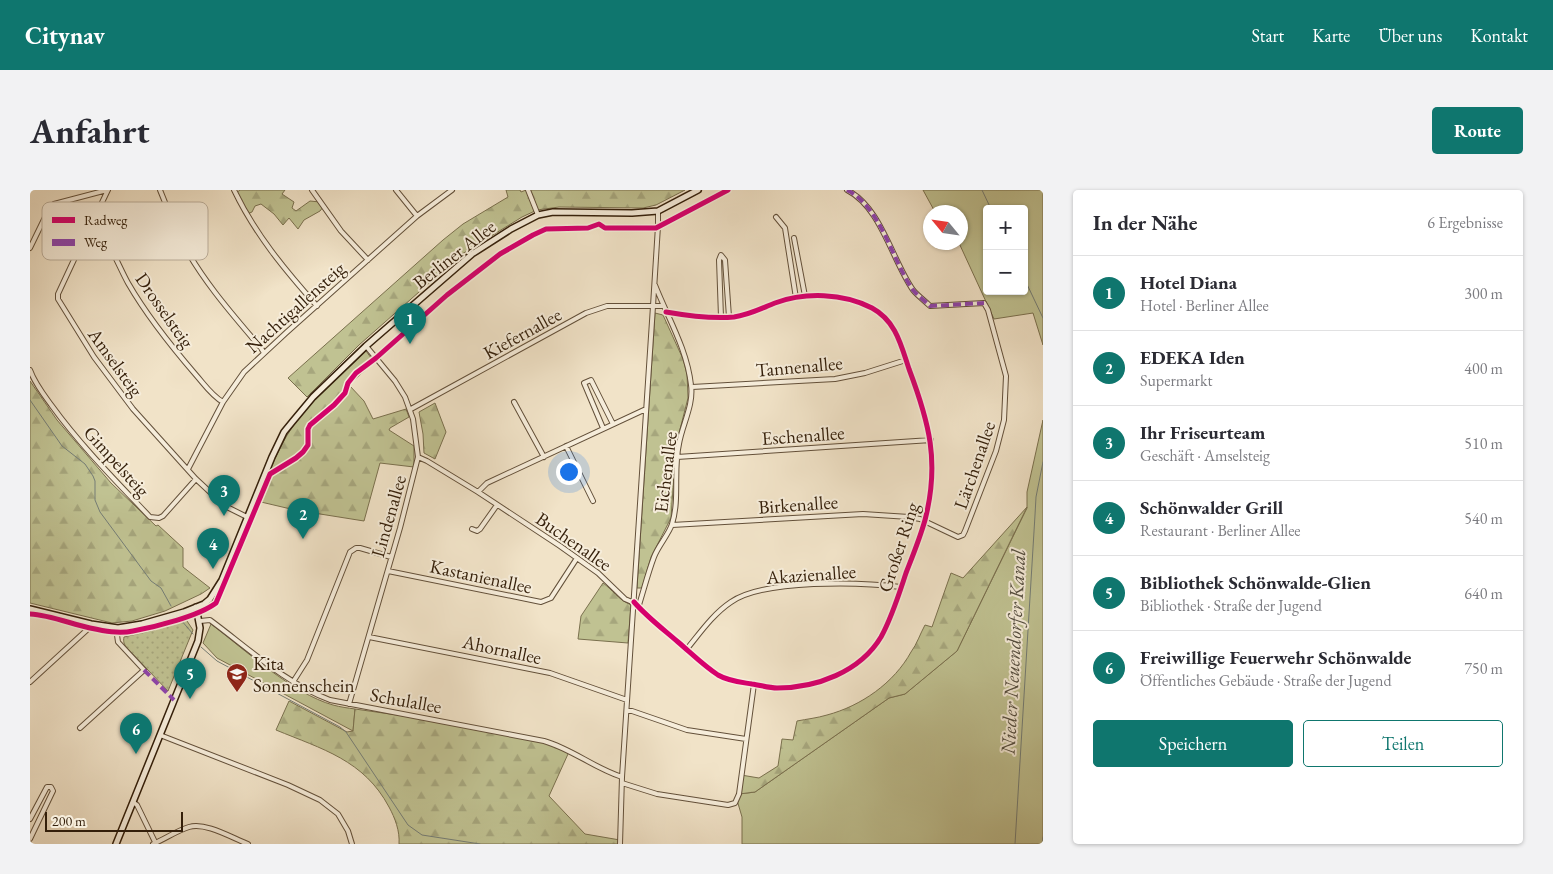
<!DOCTYPE html>
<html lang="de">
<meta charset="utf-8">
<style>
body{margin:0;font-family:"EB Garamond",serif;background:#f2f2f3;color:#2b2b33}
.controls{position:absolute;right:15px;top:15px;display:grid;overflow:hidden;border-radius:5px;box-shadow:0 1px 4px #0004}
.controls button{width:45px;height:45px;display:grid;place-items:center;padding:0;border:0;border-bottom:1px solid #e1e1e2;background:#fff;color:#2b2b33;font:25px sans-serif}
.compass{position:absolute;left:893px;top:15px;width:45px;height:45px;border-radius:50%;background:#fff;box-shadow:0 1px 4px #0004;rotate:299deg}
.scale{position:absolute;left:15px;bottom:12px;width:138px;box-sizing:border-box;padding-left:5px;border:2px solid #341f0a;border-top:0;font-size:14px;line-height:18px;white-space:nowrap;color:#341f0a;-webkit-text-stroke:4px #f6eddb;paint-order:stroke}
.you{position:absolute;left:538px;top:281px;width:18px;height:18px;margin:-12px;border:4px solid #fff;border-radius:50%;background:#1a73e8;box-shadow:0 0 0 8px #1a73e833}
.badge{display:grid;place-items:center;width:32px;height:32px;border-radius:50%;background:#0f766e;color:#fff;font-size:16px;font-weight:700}
.pin{position:absolute;translate:-50% -41px;filter:drop-shadow(0 1px 2px #0008)}
.pin::after{content:'';position:absolute;top:26px;width:18px;height:15px;background:inherit;clip-path:polygon(0 0,100% 0,50% 100%)}
.list{margin:0;padding:0;list-style:none}
h2{display:flex;justify-content:space-between;align-items:center;height:65px;margin:0;padding:0 20px;font-size:21px}
h2 small{font-size:16px;font-weight:400;color:#7c7c81}
.list li{display:grid;grid-template-columns:32px 1fr auto;gap:15px;align-items:center;box-sizing:border-box;height:75px;padding:0 20px;border-top:1px solid #e1e1e2}
.list b{display:block;font-size:19px;white-space:nowrap}
.list p{margin:0;font-size:16px;white-space:nowrap;color:#7c7c81}
.list em{font-size:16px;font-style:normal;color:#7c7c81}
.actions{display:flex;gap:10px;padding:15px 20px}
.actions a{flex:1;padding:11px 0;border:1px solid #0f766e;border-radius:5px;text-align:center;font-size:18px;color:#0f766e}
.actions .main{background:#0f766e;color:#fff}
.map{position:relative;flex:none;width:1013px;height:654px;overflow:hidden;border-radius:5px}
header{display:flex;align-items:center;gap:30px;box-sizing:border-box;height:70px;padding:0 25px;background:#0f766e;color:#fff}
header strong{font-size:24px}
nav{display:flex;gap:28px;margin-inline-start:auto;font-size:18px}
.intro{display:flex;align-items:center;justify-content:space-between;box-sizing:border-box;height:120px;padding:0 30px}
h1{margin:0;font-size:35px}
.button{padding:12px 22px;border-radius:5px;background:#0f766e;color:#fff;font-size:18px;font-weight:700}
main{display:flex;gap:30px;padding:0 30px}
aside{flex:1;background:#fff;border-radius:5px;box-shadow:0 1px 4px #0004}
.map>svg:first-child{display:block}
</style>
<header>
<strong>Citynav</strong>
<nav><a>Start</a><a>Karte</a><a>Über uns</a><a>Kontakt</a></nav>
</header>
<div class="intro"><h1>Anfahrt</h1><a class="button">Route</a></div>
<main>
<div class="map">
<svg width="1013" height="654" viewBox="0 0 1013 654">
<defs>
<pattern id="forest-firs" width="22" height="20" patternUnits="userSpaceOnUse" patternTransform="scale(1.25)"><rect width="22" height="20" fill="#c0c292"/><path d="M5 1l3.5 6h-7zM16 11l3.5 6h-7z" fill="#a6a67d"/></pattern>
<pattern id="park-dots" width="8" height="8" patternUnits="userSpaceOnUse" patternTransform="scale(1.25)"><rect width="8" height="8" fill="#c0c292"/><path d="M2 2h.1M6 6h.1" fill="none" stroke="#a6a67d" stroke-width="1.8" stroke-linecap="round"/></pattern>
</defs>
<rect width="100%" height="100%" fill="#f1e3c8"/>
<filter id="stains"><feTurbulence type="fractalNoise" baseFrequency=".004" numOctaves="4"/><feColorMatrix values="0 0 0 0 .2 0 0 0 0 .09 0 0 0 0 .02 0 0 0 .5 -.17"/></filter>
<radialGradient id="worn" r=".72"><stop offset=".6" stop-color="#630" stop-opacity="0"/><stop offset="1" stop-color="#630" stop-opacity=".3"/></radialGradient>
<path fill="#c0c292" stroke="#7a704e" fill-rule="evenodd" d="M893,0H1013V155L1003,123L964,129L929,53L931,52V22H905ZM957,19H994V101H957Z
M1013,230V654H712V627L707,610L709,604L725,602L859,508L875,504L927,461L997,318V302Z
M181,434C214,459 263,504 303,515C310,517 318,518 325,519L323,541L187,468L173,453Z"/>
<path fill="url(#forest-firs)" stroke="#7a704e" d="M210,0H255L252,4L264,12L262,18L266,21L280,11L290,12L293,17L290,21L274,30L268,39L259,28L253,35L244,24L231,14L225,16L222,22L217,24L206,3Z
M476,0H490L491,2L496,0H655L626,15L613,18L529,17L507,20L492,27L432,64L329,155L277,207L258,188L413,50L433,34L478,7Z
M625,123L633,125L653,169L657,184L658,208L646,255L641,328L621,367L612,398H607Z
M336,161L344,172L319,195L334,211L343,229L376,219L379,227L360,238L359,240L384,256V277L350,273L334,331L265,320L231,312L243,278L240,280C246,265 254,249 263,236C283,207 311,185 336,161Z
M0,191L27,230L81,293L126,336L128,335L153,358V377L180,398L171,404L135,421L102,431L82,433L0,413Z
M405,213L416,242L405,269L394,263L393,244L389,222Z
M997,317L927,461L875,504L859,508L725,602L709,604L711,585L729,588L748,576L752,549L763,550L767,531C777,529 787,528 797,525C831,516 864,493 881,462C887,454 890,444 895,435L902,437L921,383L933,388Z
M573,393C584,401 586,408 601,415L598,453L548,449L551,426Z
M259,511L317,542L323,541L325,519L423,533L489,545L538,559V564L519,606L555,644L590,650V654H369C370,641 365,628 359,617C334,570 292,559 246,540Z"/>
<path fill="url(#park-dots)" stroke="#7a704e" d="M155,428L163,440L138,501L97,458C94,454 93,452 94,447L124,440Z"/>
<g fill="none" stroke-linecap="round" stroke-linejoin="round">
<path stroke="#747d76" stroke-width="1" d="M952,0L961,19
M994,88L1013,128
M0,210L32,256L55,274L63,286L65,291V310L70,322L121,391L131,398L141,416
M151,430L163,444
M171,457L187,471L310,537L316,542L378,635L392,645L450,654
M985,654L1005,325L1006,307L1013,272
M1012,654L1013,647"/>
<g stroke="#63503a" stroke-width="6">
<path id="street" d="M78,0L64,29L65,37L56,44L28,104V109L64,167L103,219L166,289L195,316L217,327
M130,0C137,17 143,33 151,50C172,90 202,124 231,158L234,163
M204,0C225,44 255,80 287,116
M282,0L311,41L338,70
M366,0L387,26
M498,0L508,25
M746,27L755,38L766,108
M65,37C80,51 88,75 98,93C117,126 141,156 166,185C174,194 182,206 193,212
M764,48L775,106
M0,58L18,21L24,14L77,0
M691,127L689,70L691,65L695,70L699,127
M0,180C5,194 14,205 22,216C51,256 86,291 120,327L129,328L133,326L166,289
M662,197L805,189L835,183L876,170
M484,212L514,267
M381,219L556,123L577,116H633
M573,238L554,193L561,190L583,234
M536,256L563,311
M388,267L397,271L448,302L530,356L568,383L595,409L609,415C614,399 618,383 624,367C628,356 639,344 642,334C650,309 643,280 649,254C652,235 664,215 661,195C657,159 638,128 625,95
M647,267L901,250
M158,279L193,212L214,182L257,142L387,26L422,0
M448,302L457,293L616,219
M642,335L833,324L879,327L890,329L928,347L933,345L935,341L966,261L974,230L976,186L958,120L954,113L900,116C895,111 888,106 883,100C862,70 851,17 817,0
M442,339L447,341L450,339L467,315
M358,381L511,412L521,408L547,368
M604,412C617,427 633,439 648,452C661,463 674,476 688,485C698,491 710,492 722,494C730,495 739,498 747,498C786,498 830,482 851,447C862,427 869,404 876,383C883,365 890,348 895,330C910,272 899,232 879,179C871,155 866,131 842,118C813,103 775,102 745,113C732,118 719,125 704,127C681,129 659,126 636,122
M170,431L180,430C218,458 255,493 300,510L514,551C542,559 564,578 592,587
M339,447L520,483L597,510
M656,460C670,443 683,424 701,412C734,389 831,392 871,397
M0,492L59,438L61,434
M263,492L277,470L320,362L326,358H330L361,367
M319,514L370,338L388,267L383,229L375,207L365,191L336,156
M597,521H602L657,540L716,549
M50,538L114,480L88,452L86,438
M130,545L258,595L290,610L308,624L318,641L322,654
M592,593L627,604L698,615L705,613L709,604L724,494
M103,612L107,615L126,654
M0,629L17,597H21L23,601L0,649
M123,654C135,649 146,641 159,637C176,632 202,648 218,654
M590,654L592,587L623,116L628,36V21"/>
</g>
<g stroke="#341f0a" stroke-width="8">
<path id="secondary" d="M0,419L61,434L88,438L112,434L154,422L174,414L180,409L192,390L242,267L254,242L263,231L283,207L336,156L442,64L481,39L508,25L523,22L602,23L628,21L668,0
M86,654L168,451L170,438L166,417"/>
</g>
<use href="#street" stroke="#f6eddb" stroke-width="4"/>
<use href="#secondary" stroke="#f6eddb" stroke-width="5"/>
<path stroke="#8e44ad" stroke-width="4" stroke-dasharray="8 4" stroke-linecap="butt" d="M817,0C851,17 862,70 883,100C888,106 895,111 900,116L954,113
M114,480L144,510"/>
<g stroke="#f6eddb" stroke-width="8">
<path id="cycleway" d="M604,412C617,427 633,439 648,452C661,463 674,476 688,485C698,491 710,492 722,494C730,495 739,498 747,498C786,498 830,482 851,447C862,427 869,404 876,383C883,365 890,348 895,330C910,272 899,232 879,179C871,155 866,131 842,118C813,103 775,102 745,113C732,118 719,125 704,127C681,129 659,126 636,122
M0,424C20,425 41,434 60,438C74,441 89,444 103,441C125,437 169,426 186,413L240,284L266,268L273,262L278,255V239L280,235L304,215L315,203L318,193L326,183L346,168L417,105L470,64L503,45L516,39L558,38L569,34L575,38H626L698,0"/>
</g>
<use href="#cycleway" stroke="#d6006c" stroke-width="5"/>
</g>
<defs>
<g id="school-pin" transform="scale(1.125)"><path d="M0 17L-7.5 6A9.5 9.5 0 1 1 7.5 6Z" fill="#8f2418" stroke="#f6eddb"/><path d="M0-5L7-2L0 1L-7-2ZM-4 1L0 2.5L4 1V4Q0 6-4 4Z" fill="#fff"/></g>
</defs>
<g fill-rule="evenodd">
<use href="#school-pin" x="207" y="484"/>
</g>
<g text-anchor="middle" stroke-width="4" stroke-linejoin="round" paint-order="stroke">
<g font-size="19" fill="#341f0a" stroke="#f6eddb">
<text transform="translate(424 64) rotate(-38)" y="7">Berliner Allee</text>
<text transform="translate(265 117) rotate(-42)" y="7">Nachtigallensteig</text>
<text transform="translate(135 120) rotate(55)" y="7">Drosselsteig</text>
<text transform="translate(492 143) rotate(-29)" y="7">Kiefernallee</text>
<text transform="translate(86 172) rotate(54)" y="7">Amselsteig</text>
<text transform="translate(769 176) rotate(-5)" y="7">Tannenallee</text>
<text transform="translate(773 245) rotate(-4)" y="7">Eschenallee</text>
<text transform="translate(87 271) rotate(48)" y="7">Gimpelsteig</text>
<text transform="translate(944 275) rotate(-71)" y="7">Lärchenallee</text>
<text transform="translate(635 282) rotate(-83)" y="7">Eichenallee</text>
<text transform="translate(768 314) rotate(-4)" y="7">Birkenallee</text>
<text transform="translate(358 326) rotate(-74)" y="7">Lindenallee</text>
<text transform="translate(544 351) rotate(35)" y="7">Buchenallee</text>
<text transform="translate(868 357) rotate(-72)" y="7">Großer Ring</text>
<text transform="translate(781 384) rotate(-4)" y="7">Akazienallee</text>
<text transform="translate(451 386) rotate(12)" y="7">Kastanienallee</text>
<text transform="translate(472 459) rotate(12)" y="7">Ahornallee</text>
<text transform="translate(376 510) rotate(10)" y="7">Schulallee</text>
</g>
<g font-size="19" fill="#341f0a" stroke="#f6eddb" text-anchor="start">
<text x="223" y="480">Kita<tspan x="223" dy="22">Sonnenschein</tspan></text>
</g>
<g font-size="20" font-style="italic" fill="#544e40" stroke="#f6eddb">
<text transform="translate(983 462) rotate(-87)" y="7">Nieder Neuendorfer Kanal</text>
</g>
</g>
<rect x="12" y="12" width="166" height="58" rx="8" fill="#f6eddb" stroke="#bcaf9c" stroke-width="1"/>
<rect x="22" y="27" width="23" height="6" fill="#d6006c"/>
<rect x="22" y="49" width="23" height="7" fill="#8e44ad"/>
<g font-size="14" fill="#341f0a">
<text x="54" y="35">Radweg</text>
<text x="54" y="57">Weg</text>
</g>
<rect width="100%" height="100%" filter="url(#stains)"/>
<rect width="100%" height="100%" fill="url(#worn)"/>
</svg>
<div class="controls">
<button>+</button>
<button>−</button>
</div>
<svg class="compass" viewBox="-18 -18 36 36"><path d="M0-13l5 13h-10z" fill="#e53935"/><path d="M0 13l5-13h-10z" fill="#7c7c81"/></svg>
<div class="scale">200 m</div>
<div class="you"></div>
<div class="pin badge" style="left:380px;top:154px">1</div>
<div class="pin badge" style="left:273px;top:349px">2</div>
<div class="pin badge" style="left:194px;top:326px">3</div>
<div class="pin badge" style="left:183px;top:379px">4</div>
<div class="pin badge" style="left:160px;top:509px">5</div>
<div class="pin badge" style="left:106px;top:564px">6</div>
</div>
<aside>
<h2>In der Nähe<small>6 Ergebnisse</small></h2>
<ul class="list">
<li><span class="badge">1</span><div><b>Hotel Diana</b><p>Hotel · Berliner Allee</p></div><em>300 m</em></li>
<li><span class="badge">2</span><div><b>EDEKA Iden</b><p>Supermarkt</p></div><em>400 m</em></li>
<li><span class="badge">3</span><div><b>Ihr Friseurteam</b><p>Geschäft · Amselsteig</p></div><em>510 m</em></li>
<li><span class="badge">4</span><div><b>Schönwalder Grill</b><p>Restaurant · Berliner Allee</p></div><em>540 m</em></li>
<li><span class="badge">5</span><div><b>Bibliothek Schönwalde-Glien</b><p>Bibliothek · Straße der Jugend</p></div><em>640 m</em></li>
<li><span class="badge">6</span><div><b>Freiwillige Feuerwehr Schönwalde</b><p>Öffentliches Gebäude · Straße der Jugend</p></div><em>750 m</em></li>
</ul>
<div class="actions"><a class="main">Speichern</a><a>Teilen</a></div>
</aside>
</main>
